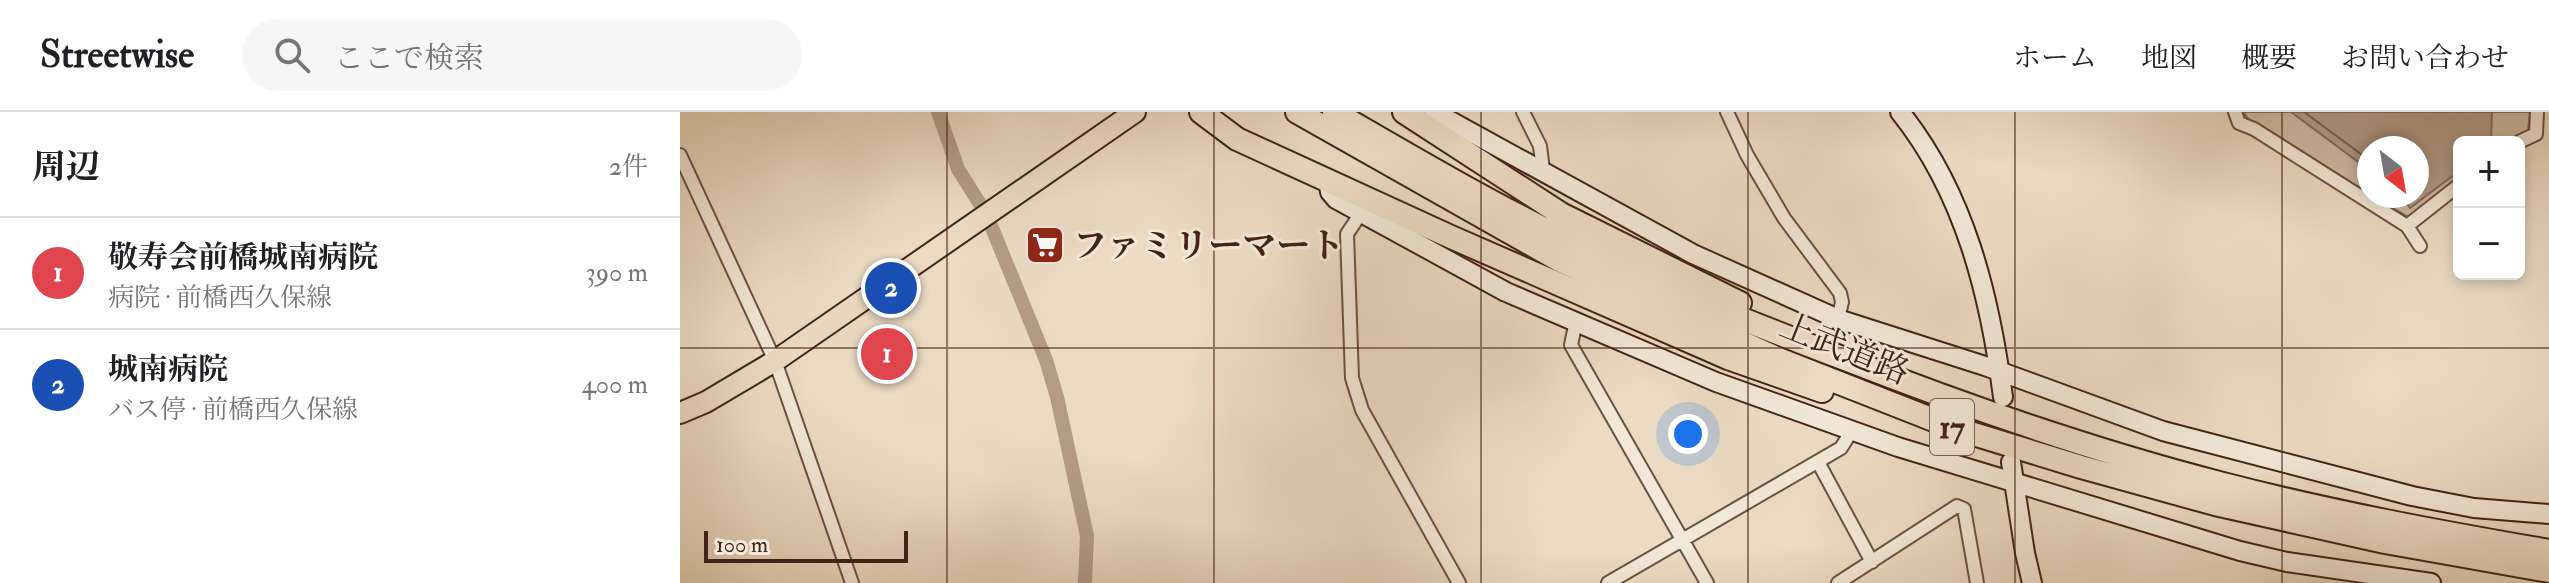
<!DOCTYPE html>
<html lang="ja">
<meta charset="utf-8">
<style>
body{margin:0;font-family:"IM FELL Double Pica","Noto Serif JP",serif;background:#f6f6f6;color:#202124}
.controls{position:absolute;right:24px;top:24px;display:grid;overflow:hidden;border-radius:12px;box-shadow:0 4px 12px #0003}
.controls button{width:72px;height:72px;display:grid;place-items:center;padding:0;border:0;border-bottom:2px solid #e0e0e0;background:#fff;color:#202124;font:40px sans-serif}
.compass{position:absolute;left:1677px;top:24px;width:72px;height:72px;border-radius:50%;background:#fff;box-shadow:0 4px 12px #0003;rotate:149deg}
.scale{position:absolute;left:24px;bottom:20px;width:204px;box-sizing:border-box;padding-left:8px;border:4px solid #432316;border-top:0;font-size:22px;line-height:28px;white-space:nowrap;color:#432316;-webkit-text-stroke:6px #f2e8d9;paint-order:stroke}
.you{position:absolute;left:1008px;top:322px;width:28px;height:28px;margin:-20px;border:6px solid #fff;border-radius:50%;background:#1a73e8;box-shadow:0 0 0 12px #1a73e833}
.badge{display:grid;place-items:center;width:52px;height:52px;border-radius:50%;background:#111827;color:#fff;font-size:26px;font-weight:700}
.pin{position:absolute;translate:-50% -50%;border:4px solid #fff;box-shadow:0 2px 8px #0006}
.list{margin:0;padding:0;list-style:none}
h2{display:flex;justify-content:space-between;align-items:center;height:104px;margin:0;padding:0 32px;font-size:34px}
h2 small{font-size:26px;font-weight:400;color:#757577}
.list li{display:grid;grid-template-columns:52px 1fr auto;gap:24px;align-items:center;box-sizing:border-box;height:112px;padding:0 32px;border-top:2px solid #e0e0e0}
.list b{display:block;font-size:30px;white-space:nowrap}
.list p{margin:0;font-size:26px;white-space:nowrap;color:#757577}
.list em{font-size:26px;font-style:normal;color:#757577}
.icon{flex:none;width:44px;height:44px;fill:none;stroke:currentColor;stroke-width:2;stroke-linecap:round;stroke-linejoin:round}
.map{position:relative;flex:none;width:1869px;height:471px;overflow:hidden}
header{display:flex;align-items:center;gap:48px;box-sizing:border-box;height:112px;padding:0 40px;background:#fff;border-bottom:2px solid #e0e0e0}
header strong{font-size:38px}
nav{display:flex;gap:44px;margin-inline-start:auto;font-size:28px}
.search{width:560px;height:72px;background:#f6f6f6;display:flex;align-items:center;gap:20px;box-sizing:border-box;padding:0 28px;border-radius:44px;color:#757577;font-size:30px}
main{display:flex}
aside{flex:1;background:#fff}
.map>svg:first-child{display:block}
</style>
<header>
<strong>Streetwise</strong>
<div class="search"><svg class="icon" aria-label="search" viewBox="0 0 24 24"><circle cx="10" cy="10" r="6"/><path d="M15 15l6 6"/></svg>ここで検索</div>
<nav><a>ホーム</a><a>地図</a><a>概要</a><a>お問い合わせ</a></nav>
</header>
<main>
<aside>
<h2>周辺<small>2件</small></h2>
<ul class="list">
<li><span class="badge" style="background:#e0444e">1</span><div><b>敬寿会前橋城南病院</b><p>病院 · 前橋西久保線</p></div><em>390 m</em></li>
<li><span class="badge" style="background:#1a4fb4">2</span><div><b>城南病院</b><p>バス停 · 前橋西久保線</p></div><em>400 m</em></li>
</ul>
</aside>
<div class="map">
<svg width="1869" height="471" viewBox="0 0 1869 471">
<rect width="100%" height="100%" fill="#ebdbc4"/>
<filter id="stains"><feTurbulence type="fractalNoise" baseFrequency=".0025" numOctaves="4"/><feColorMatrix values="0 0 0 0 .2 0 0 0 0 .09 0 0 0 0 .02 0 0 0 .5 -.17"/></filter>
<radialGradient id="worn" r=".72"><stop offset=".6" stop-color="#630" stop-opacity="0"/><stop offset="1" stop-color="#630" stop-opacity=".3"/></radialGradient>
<path fill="#cebca6" stroke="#88705e" stroke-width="2" d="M1563,0H1850L1848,18L1827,30H1779V67L1736,102L1727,104L1692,84H1737V36H1689V82L1570,9Z"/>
<path fill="#b29c89" stroke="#866c5b" stroke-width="2" d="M1611,0H1812L1811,30H1779V59L1730,96L1721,84H1737V36H1689V58Z"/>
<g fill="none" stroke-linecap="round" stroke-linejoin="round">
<path stroke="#7a6050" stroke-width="2" d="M1624,0L1689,48"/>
<path stroke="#b29c89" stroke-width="14" d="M258,0L278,57L300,92
M310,111L366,248L377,285L407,424L405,471"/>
<g stroke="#6d5142" stroke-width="16">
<path id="street" d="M843,0L860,34L863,58
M1047,0L1067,43L1104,106L1160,181L1162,190L1158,207
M1555,0L1559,11L1574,17L1727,114L1740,134
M1839,30L1856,22L1857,0
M0,43L95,249L172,471
M681,101L667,122L672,266L682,298L779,471
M1727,114L1779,73
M896,209L891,233L1027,471
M1138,350L1192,450
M928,471L1161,336L1171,320
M1158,471L1277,394L1284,397L1297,471"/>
</g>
<g stroke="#432316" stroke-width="22">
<path id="secondary" d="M754,0L1013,142L1158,207L1305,254L1483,319L1732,384L1794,396L1869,402
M1220,0C1285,81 1310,184 1323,285
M648,68L650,80L656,87L826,180L1036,270L1218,335L1560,439L1607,450L1751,471
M1331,350L1345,441L1352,471"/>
</g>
<g stroke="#432316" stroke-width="24">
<path id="primary" d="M0,301L26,290L95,249L455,0"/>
</g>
<g stroke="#432316" stroke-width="26">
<path id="highway" d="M521,0L557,27L771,125L1048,246L1142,279
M617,0L879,148L1101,248L1274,316L1401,355L1535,392L1705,430L1869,459
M654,0C733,46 812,92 894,132C982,176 1073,212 1165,247C1288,295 1414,339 1543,372C1651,400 1759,420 1869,439
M724,0L881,102L1060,191"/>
</g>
<use href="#street" stroke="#f2e8d9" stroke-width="12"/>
<use href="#secondary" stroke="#f2e8d9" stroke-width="18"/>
<use href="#primary" stroke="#ebdbc4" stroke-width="20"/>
<use href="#highway" stroke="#ebdbc4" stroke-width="22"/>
</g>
<path fill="none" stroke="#432316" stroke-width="2" stroke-opacity="0.55" d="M267,0V471M534,0V471M801,0V471M1068,0V471M1335,0V471M1602,0V471M0,236H1869"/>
<defs>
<g id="supermarket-square" transform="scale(2)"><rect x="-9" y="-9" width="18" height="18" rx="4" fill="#8f2418" stroke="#f2e8d9"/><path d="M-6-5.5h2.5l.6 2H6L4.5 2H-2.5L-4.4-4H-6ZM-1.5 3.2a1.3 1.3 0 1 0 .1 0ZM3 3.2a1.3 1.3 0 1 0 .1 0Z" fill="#fff"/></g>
</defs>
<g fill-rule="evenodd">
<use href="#supermarket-square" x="365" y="133"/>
</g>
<g text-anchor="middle" stroke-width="6" stroke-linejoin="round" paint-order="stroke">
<rect fill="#f2e8d9" stroke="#785e50" stroke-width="2" x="1250" y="287" width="44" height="56" rx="6"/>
<g font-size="32" font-weight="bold" fill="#432316">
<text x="1272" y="326">17</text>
</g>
<g font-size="34" font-weight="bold" fill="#432316" stroke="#f2e8d9" text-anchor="start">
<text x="393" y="145">ファミリーマート</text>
</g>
<g font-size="34" fill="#432316" stroke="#f2e8d9">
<text transform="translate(1165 236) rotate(22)" y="12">上武道路</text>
</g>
</g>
<rect width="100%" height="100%" filter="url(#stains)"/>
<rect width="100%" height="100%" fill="url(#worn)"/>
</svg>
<div class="controls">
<button>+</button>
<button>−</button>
</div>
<svg class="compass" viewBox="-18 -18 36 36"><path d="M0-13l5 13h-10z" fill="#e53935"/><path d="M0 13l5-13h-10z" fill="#757577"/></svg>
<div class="scale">100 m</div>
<div class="you"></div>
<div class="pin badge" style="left:207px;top:242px;background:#e0444e">1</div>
<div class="pin badge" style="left:211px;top:176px;background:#1a4fb4">2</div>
</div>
</main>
